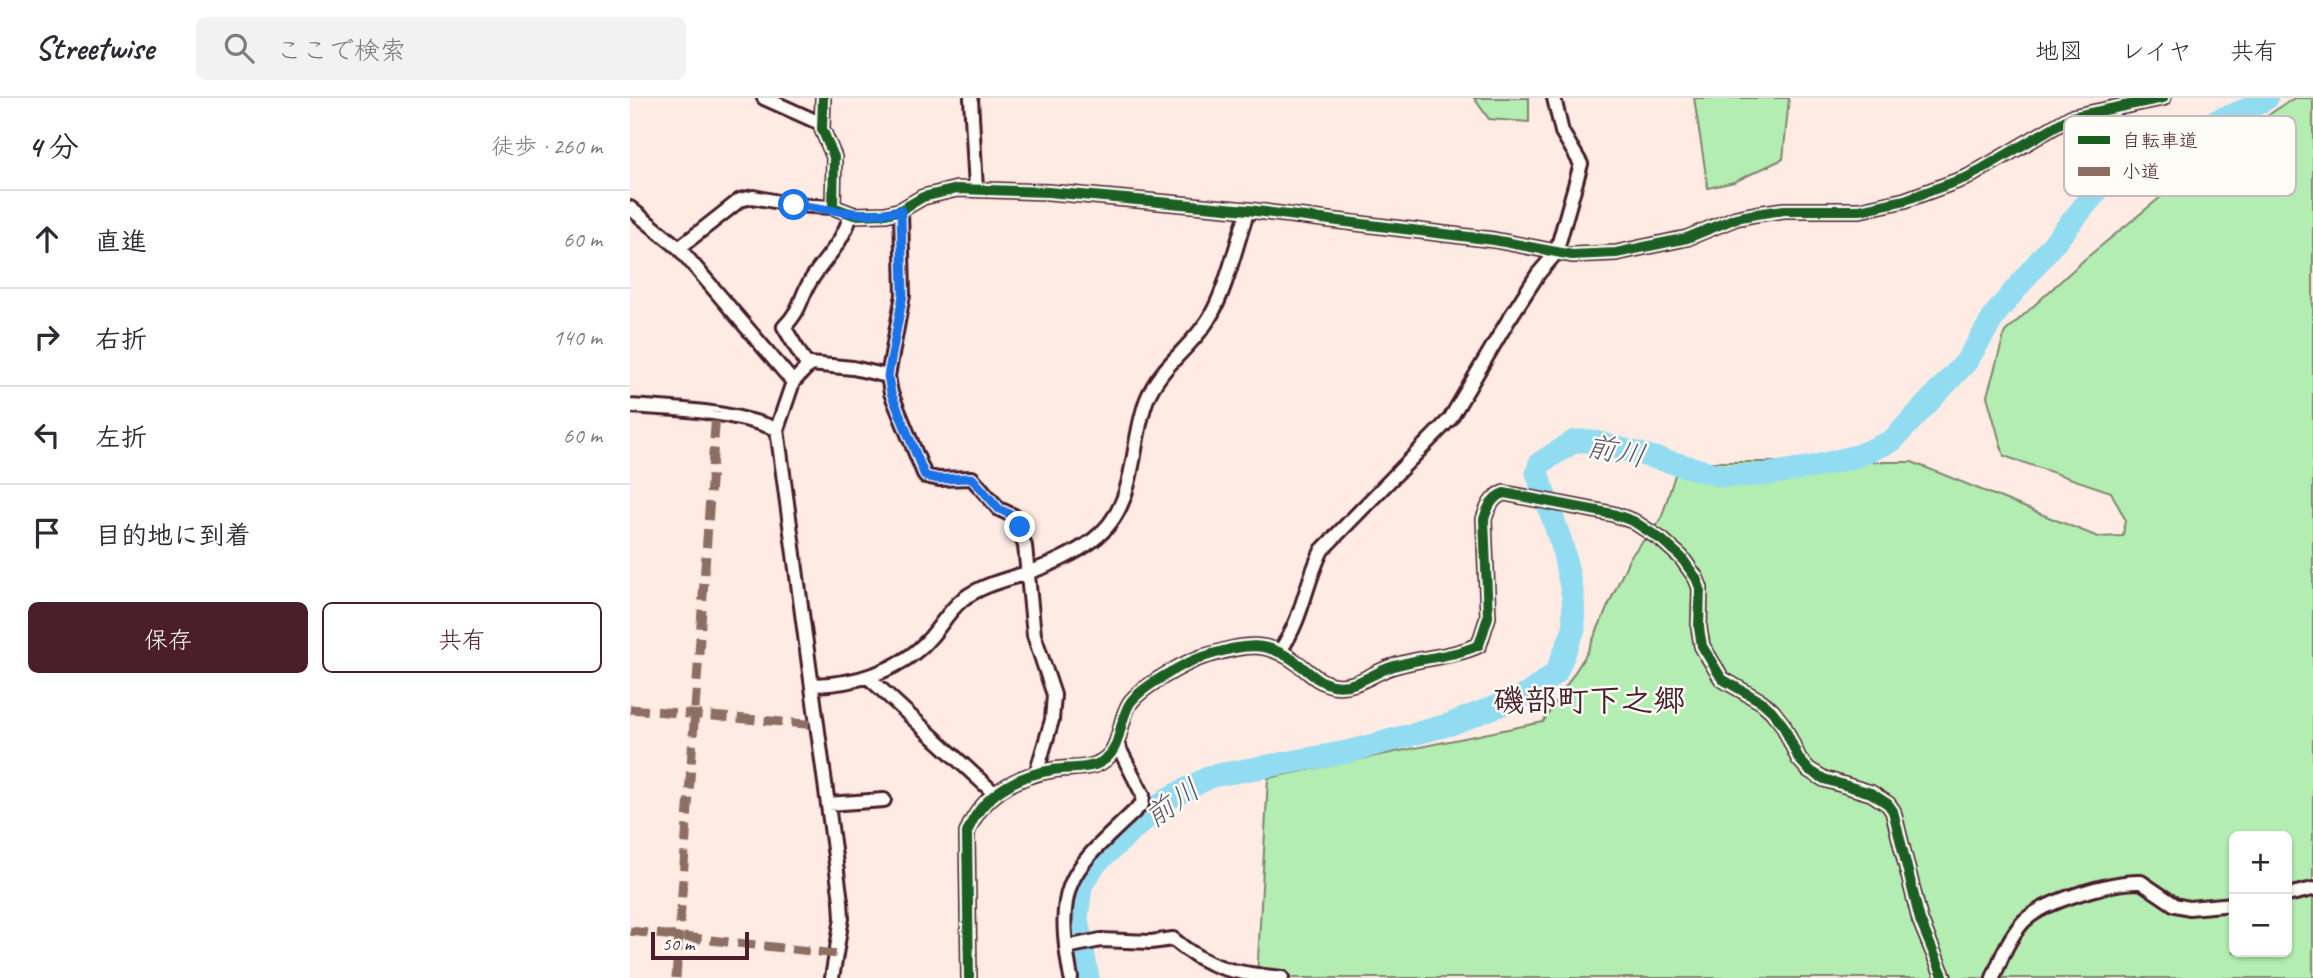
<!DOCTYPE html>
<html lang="ja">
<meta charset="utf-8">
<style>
body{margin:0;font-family:Caveat,"Klee One",sans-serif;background:#f2f2f3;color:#2b2b33}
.controls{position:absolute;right:21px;bottom:21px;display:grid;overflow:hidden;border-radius:10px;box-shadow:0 2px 5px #0004}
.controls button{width:63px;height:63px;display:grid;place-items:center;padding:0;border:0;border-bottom:2px solid #e1e1e2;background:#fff;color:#2b2b33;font:35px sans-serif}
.scale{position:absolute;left:21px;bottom:18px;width:98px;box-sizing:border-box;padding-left:7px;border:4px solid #4a1f2b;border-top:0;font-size:19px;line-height:24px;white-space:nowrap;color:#4a1f2b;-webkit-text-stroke:5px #fdfcf7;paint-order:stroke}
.stop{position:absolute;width:21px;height:21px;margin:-16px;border:5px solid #1a73e8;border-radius:50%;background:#fff}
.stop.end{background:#1a73e8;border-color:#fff;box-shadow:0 2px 7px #0008}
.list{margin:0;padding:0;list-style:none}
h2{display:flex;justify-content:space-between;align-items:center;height:91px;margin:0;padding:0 28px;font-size:30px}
h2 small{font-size:23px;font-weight:400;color:#7c7c81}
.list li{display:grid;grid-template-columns:46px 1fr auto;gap:21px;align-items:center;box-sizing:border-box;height:98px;padding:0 28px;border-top:2px solid #e1e1e2}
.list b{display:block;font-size:26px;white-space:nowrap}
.list em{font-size:23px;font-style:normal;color:#7c7c81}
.actions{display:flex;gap:14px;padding:21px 28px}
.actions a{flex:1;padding:16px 0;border:2px solid #4a1f2b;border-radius:10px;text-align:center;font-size:24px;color:#4a1f2b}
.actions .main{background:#4a1f2b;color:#fff}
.icon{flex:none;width:38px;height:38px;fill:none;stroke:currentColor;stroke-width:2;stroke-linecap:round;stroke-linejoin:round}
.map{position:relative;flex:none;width:1683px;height:880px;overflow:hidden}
header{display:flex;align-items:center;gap:42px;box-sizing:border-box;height:98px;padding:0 35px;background:#fff;border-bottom:2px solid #e1e1e2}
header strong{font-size:33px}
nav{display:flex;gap:38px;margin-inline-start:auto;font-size:24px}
.search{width:490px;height:63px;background:#f2f2f3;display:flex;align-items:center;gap:18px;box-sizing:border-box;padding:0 24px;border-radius:10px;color:#7c7c81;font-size:26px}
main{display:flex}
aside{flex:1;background:#fff}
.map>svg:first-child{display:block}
</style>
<header>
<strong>Streetwise</strong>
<div class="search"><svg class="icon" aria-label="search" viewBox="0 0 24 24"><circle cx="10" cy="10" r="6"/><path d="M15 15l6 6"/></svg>ここで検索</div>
<nav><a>地図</a><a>レイヤ</a><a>共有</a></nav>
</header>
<main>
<aside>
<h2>4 分<small>徒歩 · 260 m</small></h2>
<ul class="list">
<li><svg class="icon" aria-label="ahead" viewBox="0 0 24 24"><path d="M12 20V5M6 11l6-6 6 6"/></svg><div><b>直進</b></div><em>60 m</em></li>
<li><svg class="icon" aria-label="right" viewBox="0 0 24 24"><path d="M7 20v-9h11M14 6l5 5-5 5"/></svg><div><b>右折</b></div><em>140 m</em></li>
<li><svg class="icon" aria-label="left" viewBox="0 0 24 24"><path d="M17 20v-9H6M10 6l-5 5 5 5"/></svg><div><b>左折</b></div><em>60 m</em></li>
<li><svg class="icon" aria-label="arrive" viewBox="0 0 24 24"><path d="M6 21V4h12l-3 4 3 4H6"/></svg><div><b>目的地に到着</b></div></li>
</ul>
<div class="actions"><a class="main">保存</a><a>共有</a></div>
</aside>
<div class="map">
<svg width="1683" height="880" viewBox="0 0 1683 880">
<rect width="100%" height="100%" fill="#fdebe4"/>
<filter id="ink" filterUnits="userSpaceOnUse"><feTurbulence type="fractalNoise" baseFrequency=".0143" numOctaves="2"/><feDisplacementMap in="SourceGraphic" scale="14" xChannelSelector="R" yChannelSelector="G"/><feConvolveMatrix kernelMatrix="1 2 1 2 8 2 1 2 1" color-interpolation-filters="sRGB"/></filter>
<g filter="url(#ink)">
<path fill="#b3edb1" stroke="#7e866e" stroke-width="2" fill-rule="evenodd" d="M844,0H899V24L859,21Z
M1064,0H1159L1153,61L1104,84L1078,90Z
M1664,0H1683V880H627L638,680L913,624L957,555L1000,459L1031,421L1049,364H1282L1468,439L1493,438L1495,421L1481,394L1374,358L1357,298L1375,234L1455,161L1598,44ZM1604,738H1657V854H1604Z"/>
<path fill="#91dcf1" stroke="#7590a2" stroke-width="2" d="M461,853L466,880H448L443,857Z"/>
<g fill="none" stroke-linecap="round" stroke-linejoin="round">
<path stroke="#91dcf1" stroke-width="23" d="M458,880L447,821L451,787L466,765L537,701L582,678L717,654L821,626L898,596L926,575L944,531L943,498L932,447L907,375L910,365L945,343H962L1092,378L1132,377L1183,369L1227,358L1262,343L1336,264L1367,214L1485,71L1519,48L1618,11L1637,0"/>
<g stroke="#4a1f2b" stroke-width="18">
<path id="minor" d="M134,0L192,26
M193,0L192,31L204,59L203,109L224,117L256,116L271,112L293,99L327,91L418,94L618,112L864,142L942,157L986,155L1057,140L1106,120L1126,116L1154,112H1230L1275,102L1338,79L1441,19L1533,0
M341,0L346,91
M0,110L49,150L163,284
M271,112L273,197L258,278L261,295L295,378L309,381L342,380L369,411L384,418L395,448L404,537L424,597L422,622L406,676
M49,150L110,102L123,99L164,107L203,109
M178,269L154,229C173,209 169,201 181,182C198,156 210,149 221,117
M0,308C51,311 99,313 147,331
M650,553C674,518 674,488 692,452L820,321L879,221L908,176L926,155L951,66L932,34L924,0
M238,579L364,695
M184,587C224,586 271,573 299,541C311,528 319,512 333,501C352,487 375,482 397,475C418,468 446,455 463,442C509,408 499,347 517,301C530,268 560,251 578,222C595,197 607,143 618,112
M198,706L254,702
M1657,797L1683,791
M436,849L471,842L521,844L543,841C579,872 606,875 652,880
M202,880L212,820L211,803L147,331L163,284L180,266L223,270L258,278
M339,880L337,735C350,699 386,677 423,672C437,670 452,671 465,667C494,656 486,627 500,605C511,589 557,563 576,558C615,546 637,541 670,567C680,575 689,584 702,587C726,591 740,576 761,569C790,559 821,560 849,547L858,519L854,421C858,409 862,399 874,395L983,416L1003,423L1032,442L1051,459L1066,480L1070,490L1069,530L1072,548L1092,581L1132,604L1142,613L1153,627L1169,661L1179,672L1194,681L1241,695L1258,706L1263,713L1290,822L1314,880
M441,880C422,778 444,772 512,706L513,697L487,646
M1363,880C1371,860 1379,839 1394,823C1415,803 1482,783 1511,784L1545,807L1559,810L1604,806"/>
</g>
<use href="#minor" stroke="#fdfcf7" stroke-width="12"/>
<path stroke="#8d6e63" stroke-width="9" stroke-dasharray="18 9" stroke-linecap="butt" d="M0,611L188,627
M0,833L207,856
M46,880L86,314"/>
<g stroke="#fdfcf7" stroke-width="15">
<path id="cycleway" d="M193,0L192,31L204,59L203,109L224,117L256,116L271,112L293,99L327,91L418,94L618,112L864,142L942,157L986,155L1057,140L1106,120L1126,116L1154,112H1230L1275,102L1338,79L1441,19L1533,0
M339,880L337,735C350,699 386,677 423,672C437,670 452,671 465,667C494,656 486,627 500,605C511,589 557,563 576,558C615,546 637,541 670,567C680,575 689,584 702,587C726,591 740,576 761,569C790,559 821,560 849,547L858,519L854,421C858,409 862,399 874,395L983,416L1003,423L1032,442L1051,459L1066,480L1070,490L1069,530L1072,548L1092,581L1132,604L1142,613L1153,627L1169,661L1179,672L1194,681L1241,695L1258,706L1263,713L1290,822L1314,880"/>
</g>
<use href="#cycleway" stroke="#1b5e20" stroke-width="10"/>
</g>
</g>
<g fill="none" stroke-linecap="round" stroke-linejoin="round" filter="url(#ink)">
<path stroke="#1a73e8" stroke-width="9" d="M164,107C202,110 232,122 271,112L273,197L258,278L261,295L295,378L309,381L342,380L369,411L384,418L390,429"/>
</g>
<g text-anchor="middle" stroke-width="5" stroke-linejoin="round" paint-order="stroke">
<g font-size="30" font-style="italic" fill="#5f5866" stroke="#fdfcf7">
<text transform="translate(986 353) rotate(11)" y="10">前川</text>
<text transform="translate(542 705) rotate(-35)" y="10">前川</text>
</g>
<g font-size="32" font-weight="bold" fill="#4a1f2b" stroke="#fdfcf7">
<text x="959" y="613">磯部町下之郷</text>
</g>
</g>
<rect x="1434" y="18" width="232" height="80" rx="10" fill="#fdfcf7" stroke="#c7baba" stroke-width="2"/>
<rect x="1448" y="38" width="32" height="8" fill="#1b5e20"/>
<rect x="1448" y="69" width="32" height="9" fill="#8d6e63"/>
<g font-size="19" fill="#4a1f2b">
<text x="1492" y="49">自転車道</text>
<text x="1492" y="80">小道</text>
</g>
</svg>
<div class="controls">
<button>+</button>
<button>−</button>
</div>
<div class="scale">50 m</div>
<div class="stop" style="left:164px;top:107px"></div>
<div class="stop end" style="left:390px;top:429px"></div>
</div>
</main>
